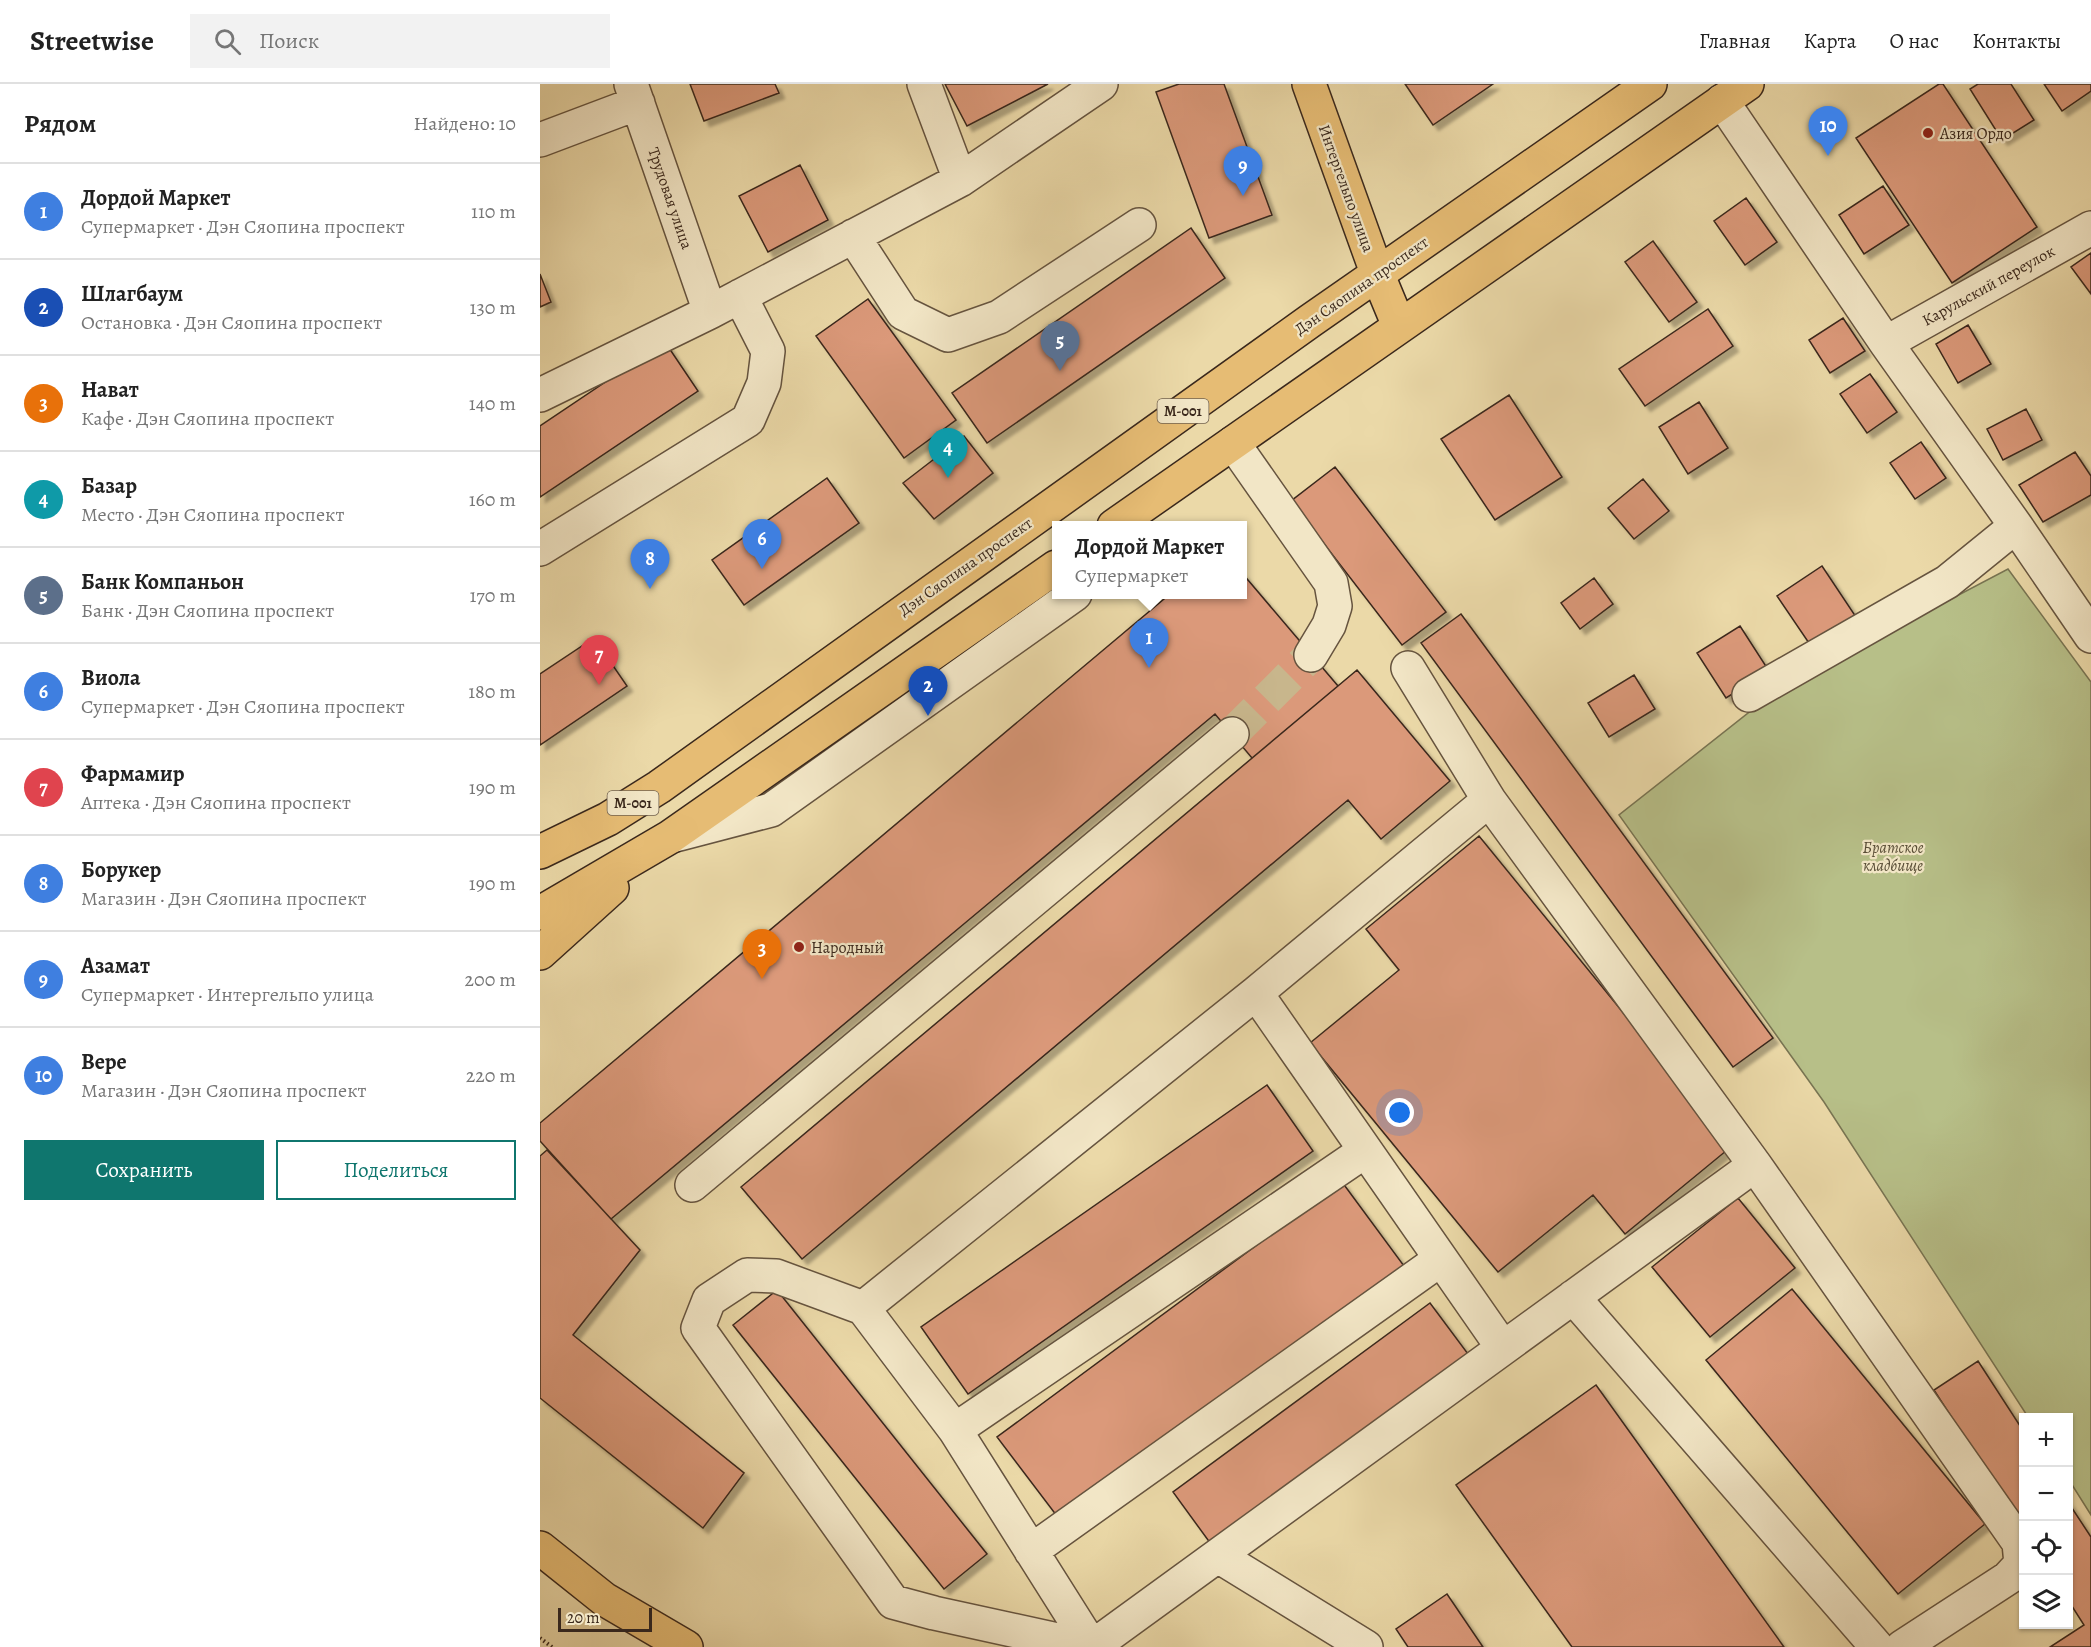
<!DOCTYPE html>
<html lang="ru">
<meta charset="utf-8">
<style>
body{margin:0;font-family:Alegreya,serif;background:#f2f2f2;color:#222}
.controls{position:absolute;right:18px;bottom:18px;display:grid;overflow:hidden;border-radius:0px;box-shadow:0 2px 4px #0004}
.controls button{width:54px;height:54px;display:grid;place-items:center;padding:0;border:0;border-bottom:2px solid #e0e0e0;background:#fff;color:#222;font:30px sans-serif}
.scale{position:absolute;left:18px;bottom:15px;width:94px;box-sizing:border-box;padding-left:6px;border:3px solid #3a281c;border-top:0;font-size:16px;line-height:21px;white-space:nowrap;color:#3a281c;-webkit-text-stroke:4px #f2e6c6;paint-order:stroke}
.you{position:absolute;left:860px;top:1029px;width:21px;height:21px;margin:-15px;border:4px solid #fff;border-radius:50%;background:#1a73e8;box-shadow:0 0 0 9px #1a73e833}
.badge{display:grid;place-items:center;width:39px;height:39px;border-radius:50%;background:#0f766e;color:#fff;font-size:20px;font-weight:700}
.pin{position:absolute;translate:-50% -50px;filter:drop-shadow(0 2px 3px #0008)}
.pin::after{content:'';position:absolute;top:32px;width:21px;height:18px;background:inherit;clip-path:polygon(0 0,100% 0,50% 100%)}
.popup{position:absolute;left:512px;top:437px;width:195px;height:78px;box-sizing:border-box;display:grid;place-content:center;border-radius:0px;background:#fff;filter:drop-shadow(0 2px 4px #0005);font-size:20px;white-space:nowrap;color:#767676}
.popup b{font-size:22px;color:#222}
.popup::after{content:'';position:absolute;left:50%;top:100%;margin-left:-12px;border:12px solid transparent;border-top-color:#fff}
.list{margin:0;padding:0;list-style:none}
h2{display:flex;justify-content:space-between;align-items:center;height:78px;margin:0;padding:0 24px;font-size:26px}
h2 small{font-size:20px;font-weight:400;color:#767676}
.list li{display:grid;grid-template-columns:39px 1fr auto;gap:18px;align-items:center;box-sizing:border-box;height:96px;padding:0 24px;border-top:2px solid #e0e0e0}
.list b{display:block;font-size:22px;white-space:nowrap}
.list p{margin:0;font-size:20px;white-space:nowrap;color:#767676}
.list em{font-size:20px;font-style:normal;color:#767676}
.actions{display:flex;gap:12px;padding:18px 24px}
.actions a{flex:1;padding:14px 0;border:2px solid #0f766e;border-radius:0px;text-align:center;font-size:21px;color:#0f766e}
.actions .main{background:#0f766e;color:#fff}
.icon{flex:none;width:33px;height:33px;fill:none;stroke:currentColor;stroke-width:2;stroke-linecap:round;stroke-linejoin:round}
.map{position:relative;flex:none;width:1551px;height:1563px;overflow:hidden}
header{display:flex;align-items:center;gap:36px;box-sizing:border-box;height:84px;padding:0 30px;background:#fff;border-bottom:2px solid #e0e0e0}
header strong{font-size:28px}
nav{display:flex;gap:33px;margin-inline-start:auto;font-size:21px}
.search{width:420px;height:54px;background:#f2f2f2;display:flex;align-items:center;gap:15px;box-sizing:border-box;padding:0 21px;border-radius:0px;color:#767676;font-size:22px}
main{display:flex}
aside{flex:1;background:#fff}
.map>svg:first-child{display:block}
</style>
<header>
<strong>Streetwise</strong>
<div class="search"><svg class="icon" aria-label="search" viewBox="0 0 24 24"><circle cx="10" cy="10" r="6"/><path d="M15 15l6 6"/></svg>Поиск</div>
<nav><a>Главная</a><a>Карта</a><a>О нас</a><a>Контакты</a></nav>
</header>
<main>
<aside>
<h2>Рядом<small>Найдено: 10</small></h2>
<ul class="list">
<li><span class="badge" style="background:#3f7fe0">1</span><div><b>Дордой Маркет</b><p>Супермаркет · Дэн Сяопина проспект</p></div><em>110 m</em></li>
<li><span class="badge" style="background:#1a4fb4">2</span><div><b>Шлагбаум</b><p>Остановка · Дэн Сяопина проспект</p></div><em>130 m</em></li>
<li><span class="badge" style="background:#e8710a">3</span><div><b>Нават</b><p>Кафе · Дэн Сяопина проспект</p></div><em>140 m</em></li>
<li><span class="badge" style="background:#0f9aa8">4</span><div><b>Базар</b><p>Место · Дэн Сяопина проспект</p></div><em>160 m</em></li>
<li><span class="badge" style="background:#5c6f8a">5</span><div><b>Банк Компаньон</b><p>Банк · Дэн Сяопина проспект</p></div><em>170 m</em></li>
<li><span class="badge" style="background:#3f7fe0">6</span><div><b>Виола</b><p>Супермаркет · Дэн Сяопина проспект</p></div><em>180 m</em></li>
<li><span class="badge" style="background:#e0444e">7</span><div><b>Фармамир</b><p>Аптека · Дэн Сяопина проспект</p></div><em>190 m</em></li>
<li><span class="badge" style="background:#3f7fe0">8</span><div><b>Борукер</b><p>Магазин · Дэн Сяопина проспект</p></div><em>190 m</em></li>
<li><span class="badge" style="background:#3f7fe0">9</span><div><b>Азамат</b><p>Супермаркет · Интергельпо улица</p></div><em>200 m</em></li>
<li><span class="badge" style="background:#3f7fe0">10</span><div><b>Вере</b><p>Магазин · Дэн Сяопина проспект</p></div><em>220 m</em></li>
</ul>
<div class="actions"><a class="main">Сохранить</a><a>Поделиться</a></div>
</aside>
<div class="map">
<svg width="1551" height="1563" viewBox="0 0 1551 1563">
<defs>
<filter id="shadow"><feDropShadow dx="5.5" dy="5.5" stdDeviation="1.5" flood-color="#0004"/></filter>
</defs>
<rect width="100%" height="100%" fill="#ebd9a8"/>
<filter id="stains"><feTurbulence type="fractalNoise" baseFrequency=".00333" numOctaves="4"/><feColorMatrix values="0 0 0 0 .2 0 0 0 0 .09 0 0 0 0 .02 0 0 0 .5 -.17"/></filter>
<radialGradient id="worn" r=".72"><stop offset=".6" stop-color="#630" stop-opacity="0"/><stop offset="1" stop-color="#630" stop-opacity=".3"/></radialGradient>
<path fill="#b7bf88" stroke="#787452" stroke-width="1.5" d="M1468,485L1551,598V1431L1529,1396L1528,1334L1488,1333L1284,1018L1079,731L1236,607Z"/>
<path fill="#db997a" stroke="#3a281c" stroke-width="1.5" filter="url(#shadow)" d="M150,0H235L239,9L164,37Z
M405,0H508L427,42Z
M639,0H684L732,131L669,154L616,8Z
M865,0H953L893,41Z
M1399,0H1403L1497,143L1412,199L1316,54Z
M1438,0H1471L1494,36L1462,56L1430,5Z
M1504,0H1551V7L1522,27Z
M260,81L288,136L228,168L199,112Z
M1343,102L1369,141L1324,170L1299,131Z
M1206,114L1237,158L1205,181L1174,137Z
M651,144L685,194L447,359L412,309Z
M1113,157L1157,218L1129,238L1085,178Z
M1551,169V210L1531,183Z
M0,190L11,218L0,223Z
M328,215L416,336L364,374L276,252Z
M1168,225L1193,262L1105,322L1079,285Z
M1303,234L1325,267L1290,289L1269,256Z
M1428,241L1451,280L1418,299L1396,260Z
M125,258L158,307L0,413V342Z
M1330,290L1357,328L1327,349L1300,310Z
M969,311L1022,393L955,436L901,355Z
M1159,318L1188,364L1148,390L1119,343Z
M1486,325L1502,356L1463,376L1447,345Z
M424,352L453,389L394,435L363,399Z
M1381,358L1406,394L1375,415L1350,379Z
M1535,368L1551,392V411L1503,438L1479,401Z
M795,383L906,528L862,561L751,417Z
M287,394L319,439L204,521L172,476Z
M1103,395L1129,427L1094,455L1068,424Z
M1282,482L1318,536L1273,565L1237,512Z
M702,489L798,602L712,674L675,630L71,1135L0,1057V1039L630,510H702Z
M1054,494L1073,520L1040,545L1021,519Z
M921,530L1233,954L1193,983L881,559Z
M1200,542L1229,587L1186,614L1157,569Z
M54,554L87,602L0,661V590Z
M817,586L910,697L841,755L808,716L262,1175L201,1103Z
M1094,591L1115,625L1069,653L1048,619Z
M939,752L1192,1062L1085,1150L1053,1111L958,1188L770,959L859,886L826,845Z
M727,1001L773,1067L428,1310L381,1243Z
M7,1066L100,1166L33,1251L204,1389L163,1444L0,1314V1072Z
M802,1098L867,1186L523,1440L457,1353Z
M1198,1114L1255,1184L1170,1253L1112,1183Z
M1252,1205L1445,1440L1358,1510L1166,1276Z
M237,1206L447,1470L404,1505L193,1241Z
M890,1219L934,1278L676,1467L633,1408Z
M1438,1277L1484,1348V1446L1394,1306Z
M1056,1301L1244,1563H1032L916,1401Z
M1528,1418L1551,1453V1563H1510L1544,1541L1528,1516Z
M907,1510L943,1563H868L856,1545Z"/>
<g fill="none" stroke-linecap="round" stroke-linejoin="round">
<path stroke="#c8b68c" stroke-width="33" stroke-dasharray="33 16" stroke-linecap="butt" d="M692,650L771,571"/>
<g stroke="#66543f" stroke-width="36">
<path id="minor" d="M91,0L170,228
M384,0L420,96
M1182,17L1346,259L1476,442L1407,498L1209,611
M0,56L98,19
M313,152L363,229L408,251L459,233L599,141
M1346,259L1551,144
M0,311L170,228L420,96L561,0
M693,359L791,499L795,522L789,541L771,571
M1476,442L1551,552
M0,465L208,336L224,299L228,267L200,212
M868,584L949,716
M135,751L231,726L535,510
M716,909L963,1264
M1215,1081L1479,1459L1481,1480L1468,1494L1362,1563
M152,1101L692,650
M1033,1213L1337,1563
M323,1224L236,1192L207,1191L169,1216L158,1244L353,1518L394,1529L550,1563
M415,1346L825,1067
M491,1467L901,1175
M678,1472L826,1563
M552,1563L415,1346L323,1224L716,909L949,716L1215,1081L552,1563"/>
</g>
<g stroke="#3a281c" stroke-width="36">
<path id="major" d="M769,0L837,189L859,242
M574,442L1207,0
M0,768L68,735L119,703L770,237L1110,0
M0,829L130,753L516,483
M0,869L72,804
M0,1464L64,1515L146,1563"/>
</g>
<path stroke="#3a281c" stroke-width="4" stroke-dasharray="1.5 3" stroke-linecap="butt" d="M0,1554L12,1563"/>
<use href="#minor" stroke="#f2e6c6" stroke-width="33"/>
<use href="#major" stroke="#e6bc74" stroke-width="33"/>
</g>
<g fill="#8f2418" stroke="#f2e6c6" stroke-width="2">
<circle cx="1388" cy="49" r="6"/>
<circle cx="259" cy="863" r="6"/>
</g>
<g text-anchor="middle" stroke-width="4.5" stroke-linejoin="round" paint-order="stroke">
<g fill="#f2e6c6" stroke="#71614f" stroke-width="1.5">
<rect x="617.5" y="315" width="51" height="24" rx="4.5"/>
<rect x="67.5" y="707" width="51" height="24" rx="4.5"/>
</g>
<g font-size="15" font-weight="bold" fill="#3a281c">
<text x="643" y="332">M-001</text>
<text x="93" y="724">M-001</text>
</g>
<g font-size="16" fill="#3a281c" stroke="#f2e6c6" text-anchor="start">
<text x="1400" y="55">Азия Ордо</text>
<text x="271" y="869">Народный</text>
</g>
<g font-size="16" fill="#3a281c" stroke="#f2e6c6">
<text transform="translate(807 104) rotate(70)" y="6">Интергельпо улица</text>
<text transform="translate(131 114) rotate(71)" y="6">Трудовая улица</text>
<text transform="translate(821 201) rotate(-35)" y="6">Дэн Сяопина проспект</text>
<text transform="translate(1448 201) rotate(-29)" y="6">Карульский переулок</text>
<text transform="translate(425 482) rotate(-35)" y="6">Дэн Сяопина проспект</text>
</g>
<g font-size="16" font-style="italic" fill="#594e37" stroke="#f2e6c6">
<text x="1353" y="769">Братское<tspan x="1353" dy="18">кладбище</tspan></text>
</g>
</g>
<rect width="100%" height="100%" filter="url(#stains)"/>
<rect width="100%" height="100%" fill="url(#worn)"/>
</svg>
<div class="controls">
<button>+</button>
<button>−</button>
<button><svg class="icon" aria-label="locate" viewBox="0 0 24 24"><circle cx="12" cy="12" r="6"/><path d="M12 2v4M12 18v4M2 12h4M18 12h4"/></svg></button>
<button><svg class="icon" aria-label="layers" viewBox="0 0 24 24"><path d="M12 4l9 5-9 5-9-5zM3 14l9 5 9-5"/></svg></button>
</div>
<div class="scale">20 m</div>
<div class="you"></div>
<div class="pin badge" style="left:609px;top:584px;background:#3f7fe0">1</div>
<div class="popup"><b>Дордой Маркет</b>Супермаркет</div>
<div class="pin badge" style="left:388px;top:632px;background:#1a4fb4">2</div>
<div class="pin badge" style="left:222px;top:895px;background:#e8710a">3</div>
<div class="pin badge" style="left:408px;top:394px;background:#0f9aa8">4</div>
<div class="pin badge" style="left:520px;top:287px;background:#5c6f8a">5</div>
<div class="pin badge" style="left:222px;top:485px;background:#3f7fe0">6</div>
<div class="pin badge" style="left:59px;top:601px;background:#e0444e">7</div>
<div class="pin badge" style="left:110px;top:505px;background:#3f7fe0">8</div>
<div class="pin badge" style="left:703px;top:112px;background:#3f7fe0">9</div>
<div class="pin badge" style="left:1288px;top:72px;background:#3f7fe0">10</div>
</div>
</main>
